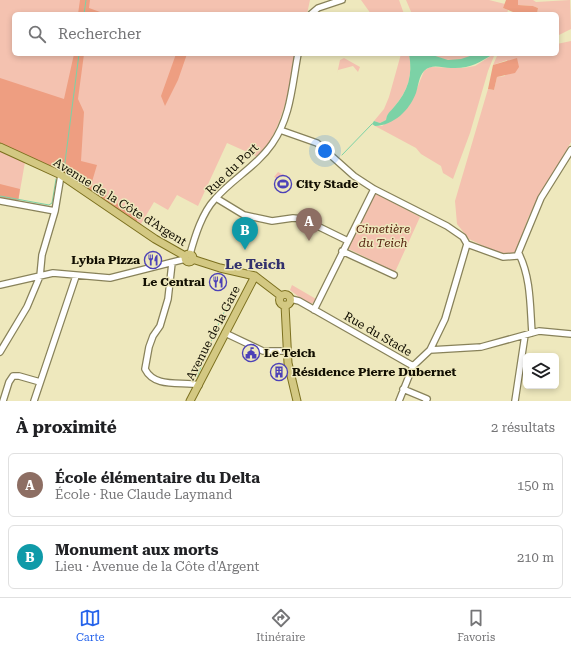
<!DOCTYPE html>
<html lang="fr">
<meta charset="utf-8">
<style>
body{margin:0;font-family:"Roboto Serif",serif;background:#f6f6f6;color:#202124}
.controls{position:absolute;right:12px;bottom:12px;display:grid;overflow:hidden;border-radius:6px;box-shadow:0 2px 6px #0003}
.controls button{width:36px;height:36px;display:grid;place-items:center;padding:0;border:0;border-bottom:1px solid #e0e0e0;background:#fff;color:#202124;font:20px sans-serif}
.you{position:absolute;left:325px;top:151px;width:14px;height:14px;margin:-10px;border:3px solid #fff;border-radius:50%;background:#1a73e8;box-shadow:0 0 0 6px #1a73e833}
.badge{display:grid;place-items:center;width:26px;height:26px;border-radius:50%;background:#2563eb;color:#fff;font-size:13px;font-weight:700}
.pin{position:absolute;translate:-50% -33px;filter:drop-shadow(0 1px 2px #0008)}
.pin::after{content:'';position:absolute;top:21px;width:14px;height:12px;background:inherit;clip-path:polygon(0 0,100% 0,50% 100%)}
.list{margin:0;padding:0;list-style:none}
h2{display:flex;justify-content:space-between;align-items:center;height:52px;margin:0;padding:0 16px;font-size:17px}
h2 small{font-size:13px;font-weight:400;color:#757577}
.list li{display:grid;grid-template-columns:26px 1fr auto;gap:12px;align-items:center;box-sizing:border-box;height:64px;margin:0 8px 8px;padding:0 8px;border:1px solid #e0e0e0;border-radius:6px}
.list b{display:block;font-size:15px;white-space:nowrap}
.list p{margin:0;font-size:13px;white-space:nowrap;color:#757577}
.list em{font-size:13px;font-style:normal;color:#757577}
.icon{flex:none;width:22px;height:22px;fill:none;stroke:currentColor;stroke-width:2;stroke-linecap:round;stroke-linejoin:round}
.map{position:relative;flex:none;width:571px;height:401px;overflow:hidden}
.search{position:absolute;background:#fff;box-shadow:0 2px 6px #0003;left:12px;right:12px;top:12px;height:44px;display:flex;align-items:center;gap:10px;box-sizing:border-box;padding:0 14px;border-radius:6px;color:#757577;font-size:15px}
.sheet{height:196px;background:#fff}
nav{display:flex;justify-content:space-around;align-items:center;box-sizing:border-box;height:56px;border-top:1px solid #e0e0e0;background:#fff;font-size:11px;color:#757577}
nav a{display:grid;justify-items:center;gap:2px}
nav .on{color:#2563eb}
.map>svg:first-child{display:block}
</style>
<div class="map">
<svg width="571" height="401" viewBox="0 0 571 401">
<rect width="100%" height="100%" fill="#eee8bd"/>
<path fill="#f4c2b0" d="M0,0H310L307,14H14V54H297C290,85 281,135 258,157L227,143L198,206L177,195L168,210L154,202L138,229L57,177L25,162L18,202L0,199Z
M361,0H399L404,14H371Z
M406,0H489L505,4L503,8L508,10L507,14H412Z
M518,0H533L536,2L570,0L571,29L557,36V14H537L538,8L533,6L517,5Z
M571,41V142L528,218L516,253L505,254L494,251L469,239L457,224L455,201L488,89L494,90L497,77L505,76L507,60L493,65L497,56H494L488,71L470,133L453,179L443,173L441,166L421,154L416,148L375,126H382L411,103L424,71L430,67L463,68L475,66L494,54H557V44Z
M401,54H409C413,75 408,91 394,107C391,112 387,113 386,120L380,123L374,121L384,109L389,97Z
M429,54H476C461,62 444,62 429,54Z
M344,58L360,67L358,72L353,66L338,70L337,74L340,60Z
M278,172L290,178L283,193L276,189L280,180L274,177Z
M375,193L420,217L395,272L347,248Z
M292,285L316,299L313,303L308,304L290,290Z"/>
<path fill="#ee9e81" d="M80,0H90L89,8L100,12L99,14H78Z
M506,0H518V5L533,6L538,8L537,14H514L513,12L503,8Z
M74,54H84L78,99L84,112L81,161L97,165L91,185L138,218L134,227L55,168L0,143V78L64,99Z
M176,54H187L178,80L165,106L161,96Z
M517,58L519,67L515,73L497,77L494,90L488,89L493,65Z
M0,184L20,189L18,202L0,199Z"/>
<path fill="#7cd2a6" d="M409,54H429L448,60L461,59L476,54H494C477,63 471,69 451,68C442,68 432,63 424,71C419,76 418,87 416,93C409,111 394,125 375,126L372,124L374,121L380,123L386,120C387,113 390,112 394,107C408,91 413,75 409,54Z"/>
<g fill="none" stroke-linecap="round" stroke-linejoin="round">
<path stroke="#7cd2a6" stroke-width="1" d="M84,14L86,0
M342,155L372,124
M64,170L79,54
M0,196L49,205L52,203L56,179
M222,317L227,306L236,298
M213,336L220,321
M197,377L212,339"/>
<g stroke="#88825a" stroke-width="8">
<path id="minor" d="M311,14L318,8L342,0
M280,130L317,143L354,176L374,189L447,226L463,237L467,244
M216,198L244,215L272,221L293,218L303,219L348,241
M0,201L55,211
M467,244L503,257L517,256L541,198L571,150
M342,251L394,275
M190,254C195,236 202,213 215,199C232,179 257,166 272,144C291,117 292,85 298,54
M519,254C531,278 530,306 532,333
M172,263L168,299L160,326L153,336L149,347L145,369C155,389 182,381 199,385
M0,285L53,273L110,278L185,259
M291,299L299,301L413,366
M314,310L374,189
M225,333L263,351H286
M430,350L481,347L539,331L571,334
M0,352L27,307L40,276L42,255L55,211L61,175
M403,389L427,399L426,401
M3,401L9,382L13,376H19L40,382
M34,401L76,276
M399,401L413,366L430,350L445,319L467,244
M515,401L525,335"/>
</g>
<g stroke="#7c701f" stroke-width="9">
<path id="major" d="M0,147L61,175L155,239L185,256
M185 258a4 4 0 1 1 8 0a4 4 0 1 1-8 0Z
M192,259L220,268L255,276L281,296
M279.5 300a5.5 5.5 0 1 1 11 0a5.5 5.5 0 1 1-11 0Z
M285,305L288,363L297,401
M190,401L255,276"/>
</g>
<use href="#minor" stroke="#fff" stroke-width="5.5"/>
<use href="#major" stroke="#d3c882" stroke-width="7"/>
</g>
<defs>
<g id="stadium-ring" transform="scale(0.9)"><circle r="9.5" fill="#eee8bd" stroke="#4c41b7" stroke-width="1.5"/><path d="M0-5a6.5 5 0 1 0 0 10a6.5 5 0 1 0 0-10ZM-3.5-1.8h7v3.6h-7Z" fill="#4c41b7"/></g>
<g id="restaurant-ring" transform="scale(0.9)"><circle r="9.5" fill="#eee8bd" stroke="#4c41b7" stroke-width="1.5"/><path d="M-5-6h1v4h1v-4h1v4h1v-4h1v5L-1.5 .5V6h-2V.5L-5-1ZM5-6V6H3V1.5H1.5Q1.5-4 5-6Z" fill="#4c41b7"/></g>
<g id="civic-ring" transform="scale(0.9)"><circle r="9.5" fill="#eee8bd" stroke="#4c41b7" stroke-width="1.5"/><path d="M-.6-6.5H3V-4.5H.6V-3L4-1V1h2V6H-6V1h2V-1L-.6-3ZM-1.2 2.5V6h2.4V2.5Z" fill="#4c41b7"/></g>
<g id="building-ring" transform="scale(0.9)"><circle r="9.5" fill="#eee8bd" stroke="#4c41b7" stroke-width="1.5"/><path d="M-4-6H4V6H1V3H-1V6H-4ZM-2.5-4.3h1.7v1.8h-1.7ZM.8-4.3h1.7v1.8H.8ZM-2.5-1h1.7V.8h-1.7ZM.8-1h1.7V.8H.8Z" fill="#4c41b7"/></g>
</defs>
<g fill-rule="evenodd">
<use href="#stadium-ring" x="283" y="184"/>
<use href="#restaurant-ring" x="153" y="260"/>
<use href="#restaurant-ring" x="218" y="282"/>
<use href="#civic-ring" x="251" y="353"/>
<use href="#building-ring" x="279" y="372"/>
</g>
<g text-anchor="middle" stroke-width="3" stroke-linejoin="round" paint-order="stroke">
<g font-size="12" fill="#120f02" stroke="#eee8bd">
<text transform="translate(232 169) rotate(-44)" y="4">Rue du Port</text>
<text transform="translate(120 202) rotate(32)" y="4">Avenue de la Côte d'Argent</text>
<text transform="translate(213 333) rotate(-63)" y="4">Avenue de la Gare</text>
<text transform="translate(378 334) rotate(30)" y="4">Rue du Stade</text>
</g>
<g font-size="12" font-weight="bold" fill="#120f02" stroke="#eee8bd" text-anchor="start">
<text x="296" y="188">City Stade</text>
<text x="140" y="264" text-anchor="end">Lybia Pizza</text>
<text x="205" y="286" text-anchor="end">Le Central</text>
<text x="264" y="357">Le Teich</text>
<text x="292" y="376">Résidence Pierre Dubernet</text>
</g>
<g font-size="12" font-style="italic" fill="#572511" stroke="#eee8bd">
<text x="383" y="233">Cimetière<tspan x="383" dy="14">du Teich</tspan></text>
</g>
<g font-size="14" font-weight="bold" fill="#32316d" stroke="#eee8bd">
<text x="255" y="269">Le Teich</text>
</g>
</g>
</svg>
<div class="controls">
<button><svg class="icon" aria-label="layers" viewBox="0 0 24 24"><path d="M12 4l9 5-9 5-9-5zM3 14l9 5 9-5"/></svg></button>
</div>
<div class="you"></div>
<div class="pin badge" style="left:309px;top:241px;background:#8d6e63">A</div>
<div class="pin badge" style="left:245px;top:250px;background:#0f9aa8">B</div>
<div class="search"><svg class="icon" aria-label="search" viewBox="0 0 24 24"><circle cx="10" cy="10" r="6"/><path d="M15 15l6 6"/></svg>Rechercher</div>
</div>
<section class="sheet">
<h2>À proximité<small>2 résultats</small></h2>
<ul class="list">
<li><span class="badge" style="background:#8d6e63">A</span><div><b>École élémentaire du Delta</b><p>École · Rue Claude Laymand</p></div><em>150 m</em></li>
<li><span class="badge" style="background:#0f9aa8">B</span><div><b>Monument aux morts</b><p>Lieu · Avenue de la Côte d'Argent</p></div><em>210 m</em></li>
</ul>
</section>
<nav>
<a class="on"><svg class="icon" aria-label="map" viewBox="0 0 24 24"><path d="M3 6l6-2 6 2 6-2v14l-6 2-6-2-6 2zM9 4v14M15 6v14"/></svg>Carte</a>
<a><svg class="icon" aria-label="directions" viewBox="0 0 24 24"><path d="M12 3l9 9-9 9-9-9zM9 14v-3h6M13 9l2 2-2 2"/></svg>Itinéraire</a>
<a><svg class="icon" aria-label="saved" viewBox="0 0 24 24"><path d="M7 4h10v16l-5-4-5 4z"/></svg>Favoris</a>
</nav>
